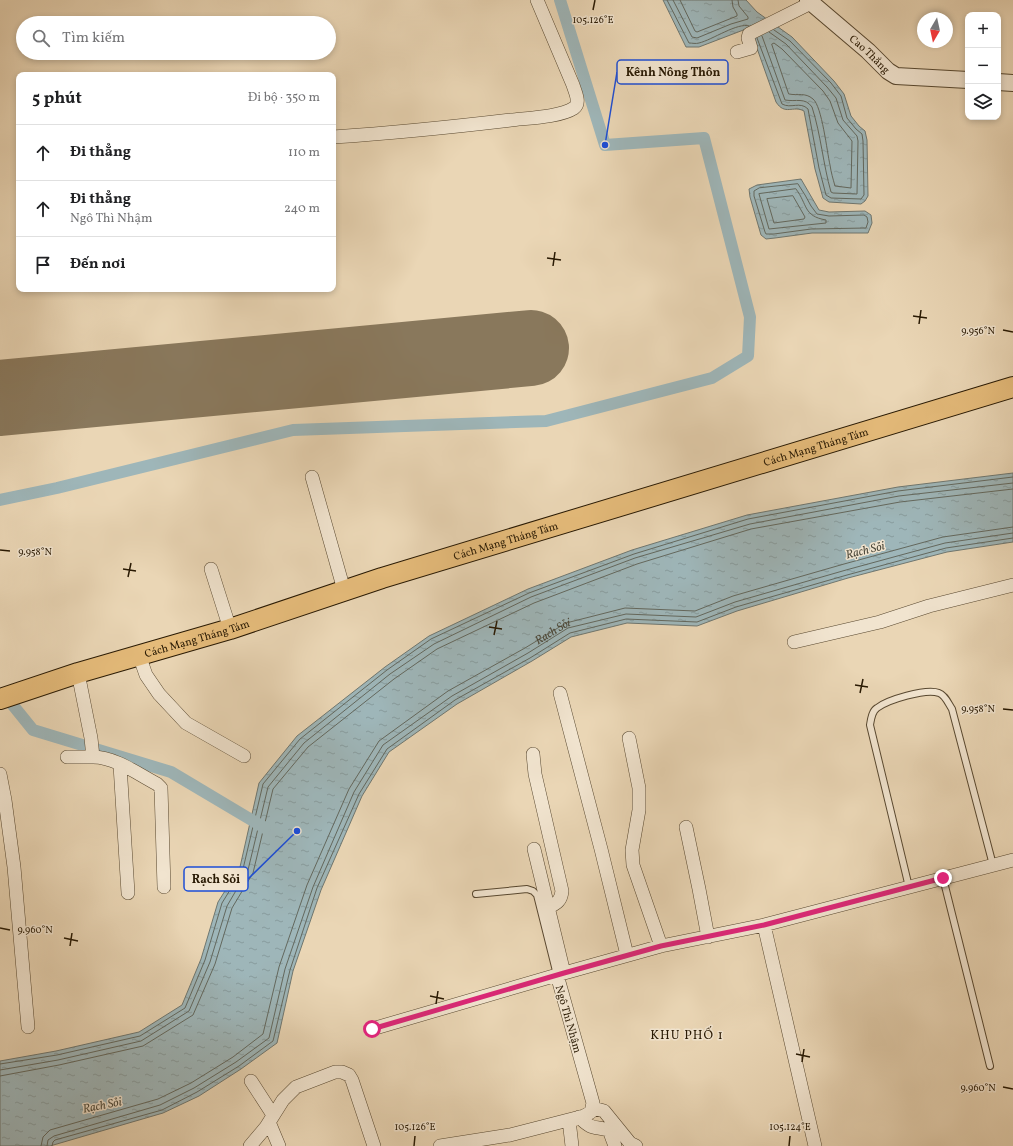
<!DOCTYPE html>
<html lang="vi">
<meta charset="utf-8">
<style>
body{margin:0;font-family:Vollkorn,serif;background:#f6f6f6;color:#202124}
.controls{position:absolute;right:12px;top:12px;display:grid;overflow:hidden;border-radius:8px;box-shadow:0 2px 6px #0003}
.controls button{width:36px;height:36px;display:grid;place-items:center;padding:0;border:0;border-bottom:1px solid #e0e0e0;background:#fff;color:#202124;font:20px sans-serif}
.compass{position:absolute;left:917px;top:12px;width:36px;height:36px;border-radius:50%;background:#fff;box-shadow:0 2px 6px #0003;rotate:189deg}
.stop{position:absolute;width:12px;height:12px;margin:-9px;border:3px solid #db2777;border-radius:50%;background:#fff}
.stop.end{background:#db2777;border-color:#fff;box-shadow:0 1px 4px #0008}
.list{margin:0;padding:0;list-style:none}
h2{display:flex;justify-content:space-between;align-items:center;height:52px;margin:0;padding:0 16px;font-size:17px}
h2 small{font-size:13px;font-weight:400;color:#757577}
.list li{display:grid;grid-template-columns:26px 1fr auto;gap:12px;align-items:center;box-sizing:border-box;height:56px;padding:0 16px;border-top:1px solid #e0e0e0}
.list b{display:block;font-size:15px;white-space:nowrap}
.list p{margin:0;font-size:13px;white-space:nowrap;color:#757577}
.list em{font-size:13px;font-style:normal;color:#757577}
.icon{flex:none;width:22px;height:22px;fill:none;stroke:currentColor;stroke-width:2;stroke-linecap:round;stroke-linejoin:round}
.map{position:relative;flex:none;width:1013px;height:1146px;overflow:hidden}
.search{position:absolute;background:#fff;box-shadow:0 2px 6px #0003;left:16px;top:16px;width:320px;height:44px;display:flex;align-items:center;gap:10px;box-sizing:border-box;padding:0 14px;border-radius:22px;color:#757577;font-size:15px}
.panel{position:absolute;background:#fff;box-shadow:0 2px 6px #0003;left:16px;top:72px;width:320px;height:220px;border-radius:8px}
.map>svg:first-child{display:block}
</style>
<div class="map">
<svg width="1013" height="1146" viewBox="0 0 1013 1146">
<defs>
<pattern id="water-ripples" width="26" height="14" patternUnits="userSpaceOnUse"><rect width="26" height="14" fill="#9eb6b9"/><path d="M2 4q2-2 4 0t4 0M15 11q2-2 4 0t4 0" fill="none" stroke="#889c9d"/></pattern>
</defs>
<rect width="100%" height="100%" fill="#ead6b5"/>
<filter id="stains"><feTurbulence type="fractalNoise" baseFrequency=".005" numOctaves="4"/><feColorMatrix values="0 0 0 0 .2 0 0 0 0 .09 0 0 0 0 .02 0 0 0 .5 -.17"/></filter>
<radialGradient id="worn" r=".72"><stop offset=".6" stop-color="#630" stop-opacity="0"/><stop offset="1" stop-color="#630" stop-opacity=".3"/></radialGradient>
<path fill="url(#water-ripples)" stroke="#6f7770" d="M663,0H746L757,12L792,37L834,81L844,94L851,116L859,126L865,131L867,140L868,196L865,201L861,204L829,202L823,198L815,169L804,111C793,105 785,116 776,102L753,37L746,29L699,47H686Z
M801,179L819,210L829,212L865,211L871,215L872,223L868,233H812L775,238L766,239L761,235L750,197L749,189L757,185Z
M1013,473V542L947,552L848,578L737,611L697,626L627,623L571,637L532,661L457,704L389,752L362,796L321,890L293,971L277,1043L241,1069L199,1096L163,1113L50,1146H0V1061L56,1051L139,1032L182,1005L201,959L218,902L240,867L259,783L297,736L385,667L429,636L528,589L632,550L747,515L898,487Z"/>
<g fill="none" stroke-linecap="round" stroke-linejoin="round">
<g stroke="#63685e" stroke-width="1">
<path d="M667,0L689,43C692,43 696,44 699,43C712,40 738,22 749,26"/>
<path d="M673,0L692,37L697,38L731,24L748,19V17L739,6L738,0"/>
<path d="M680,0L695,31L697,32L737,16V14L733,7L732,0"/>
<path d="M762,36L785,100C796,102 805,97 812,107C821,135 823,164 831,192L833,193L857,194L858,141L857,136L843,120L836,98L827,87L786,44L769,32"/>
<path d="M757,38L782,104C791,109 800,101 808,109L819,168L826,195L831,198L861,199L864,195L863,141L862,134L856,129L847,118L841,96L831,83L790,41L774,30"/>
<path d="M772,44L774,43L782,49L823,91L830,101L838,123L852,141L851,188L835,186C833,179 831,172 830,165C827,152 822,106 813,99C805,92 798,96 789,94Z"/>
<path d="M798,184L805,195L811,206L817,214L829,216L864,215L867,217L868,222L866,228L811,229L774,234H766L765,232L754,196V191L759,188Z"/>
<path d="M796,189C808,205 803,216 826,220V223L769,229L759,194Z"/>
<path d="M793,196L805,217L804,219L774,223L767,199Z"/>
<path d="M0,1064L57,1055L140,1036L185,1008L205,960L222,903L243,869L263,784L300,739L387,670L431,639L529,593L634,554L748,519L898,491L1013,477"/>
<path d="M0,1070L58,1060L141,1041L189,1011L210,962L227,906L248,870L268,787L304,743L390,674L434,644L531,597L635,558L750,524L899,496L1013,483"/>
<path d="M0,1076L59,1065L143,1046L193,1015L215,964L232,908L253,873L273,789L308,747L394,679L437,649L534,603L637,564L751,529L900,502L1013,489"/>
<path id="s1" d="M41,1146L43,1137L50,1130L158,1099L191,1083L233,1057L263,1034L279,967L307,885L349,789L379,741L448,691L525,648L566,623L625,608L695,611L733,596L844,564L943,537L1013,527"/>
<path d="M47,1146L48,1140L54,1136L160,1105L194,1088L236,1062L269,1038L285,969L313,887L354,792L383,745L452,696L528,653L568,628L626,614L696,617L735,602L846,570L945,543L1013,533"/>
<path d="M52,1146L53,1142L55,1140L162,1110L197,1092L239,1066L273,1041L290,970L317,888L359,794L387,749L455,700L530,658L570,633L626,619L697,622L736,607L847,575L946,548L1013,538"/>
</g>
<path stroke="#9eb6b9" stroke-width="12" d="M0,500L57,488L293,430L546,421L712,378L748,356L750,317L704,138L605,145L560,0
M3,693L33,730L171,772L265,828"/>
<path stroke="#89785c" stroke-width="76" d="M0,398L531,348"/>
<g stroke="#584830" stroke-width="8">
<path id="service" d="M943,878L990,1066
M909,887L870,725C871,719 872,711 877,708C887,700 926,688 939,693C945,695 948,703 952,709L993,865
M476,894L527,889L533,891L537,895L557,975"/>
</g>
<g stroke="#584830" stroke-width="14">
<path id="minor" d="M737,52L751,48L748,38L749,34L805,6L809,2
M333,137C393,133 452,127 511,120C528,118 560,117 574,108C581,103 575,92 573,85L537,0
M312,477L344,590
M211,569L230,629
M794,642L880,622L929,606L1013,585
M139,655L146,675L159,694L186,723L244,756
M78,673L91,738L93,757C115,757 138,774 157,784L161,788L164,887
M560,693L601,849L627,955
M629,738L639,788V810L632,850L633,865L661,946
M533,754L535,774L562,891C561,901 557,903 548,908
M67,757H93
M120,765L128,893
M0,774L5,800L14,867L28,1027
M686,827L699,889L708,937
M534,849L564,973
M764,925L815,1146
M372,1029L557,975
M251,1081L273,1115
M593,1108L604,1111L630,1143L636,1146
M579,1117C592,1130 593,1126 609,1130L615,1146
M569,1120L572,1146
M269,1122L279,1146
M250,1146L266,1127L283,1100L296,1087L335,1072H342L349,1075L352,1080L374,1146
M440,1146L510,1135L584,1116L591,1112L593,1103L557,975L661,946L764,925L1013,860"/>
</g>
<g stroke="#584830" stroke-width="18">
<g id="tertiary">
<path id="s2" d="M808,0L868,51L888,71L896,76L968,80"/>
<path d="M998,82L1013,83"/>
</g>
</g>
<g stroke="#281903" stroke-width="22">
<g id="primary">
<path id="s3" d="M0,699L78,673L230,629L382,578L1013,387"/>
</g>
</g>
<use href="#service" stroke="#f1e4cf" stroke-width="6"/>
<use href="#minor" stroke="#f1e4cf" stroke-width="13"/>
<use href="#tertiary" stroke="#f1e4cf" stroke-width="16"/>
<use href="#primary" stroke="#e5bb7a" stroke-width="20"/>
</g>
<g fill="none" stroke-linecap="round" stroke-linejoin="round">
<path stroke="#db2777" stroke-width="5" d="M372,1029L564,973L661,946L764,925L943,878"/>
</g>
<path fill="none" stroke="#281903" stroke-width="1.5" d="M593,10L595,0M547,258L561,260M553,266L555,252M913,316L927,318M919,324L921,310M1003,330L1013,332M0,550L10,551M123,569L136,571M128,577L131,563M489,627L502,629M494,635L497,621M855,685L868,687M860,693L863,679M1003,709L1013,710M0,928L10,930M64,938L78,941M70,946L72,933M430,996L444,999M436,1004L438,991M796,1054L810,1057M802,1062L804,1049M1003,1087L1013,1089M414,1146L415,1136M789,1146L790,1136"/>
<g text-anchor="middle" stroke-width="3" stroke-linejoin="round" paint-order="stroke">
<g font-size="11" fill="#281903" stroke="#f1e4cf">
<text dy="4" stroke="none"><textPath href="#s2" startOffset="82">Cao Thắng</textPath></text>
<text dy="4" stroke="none"><textPath href="#s3" startOffset="854">Cách Mạng Tháng Tám</textPath></text>
<text dy="4" stroke="none"><textPath href="#s3" startOffset="530">Cách Mạng Tháng Tám</textPath></text>
<text dy="4" stroke="none"><textPath href="#s3" startOffset="206">Cách Mạng Tháng Tám</textPath></text>
<text transform="translate(569 1019) rotate(74)" y="4">Ngô Thì Nhậm</text>
</g>
<g font-size="12" font-style="italic" fill="#4b483a" stroke="#f1e4cf">
<text transform="translate(865 550) rotate(-14)" y="4">Rạch Sỏi</text>
<text dy="4" stroke="none"><textPath href="#s1" startOffset="778">Rạch Sỏi</textPath></text>
<text transform="translate(102 1105) rotate(-11)" y="4">Rạch Sỏi</text>
</g>
<g font-size="13" letter-spacing="1" fill="#281903" stroke="#f1e4cf">
<text x="687" y="1039">KHU PHỐ 1</text>
</g>
</g>
<g font-size="10" text-anchor="middle" fill="#281903" stroke="#f1e4cf" stroke-width="3" stroke-linejoin="round" paint-order="stroke">
<text x="593" y="23">105.126°E</text>
<text x="978" y="334">9.956°N</text>
<text x="35" y="555">9.958°N</text>
<text x="978" y="712">9.958°N</text>
<text x="35" y="933">9.960°N</text>
<text x="978" y="1091">9.960°N</text>
<text x="415" y="1130">105.126°E</text>
<text x="790" y="1130">105.124°E</text>
</g>
<path fill="none" stroke="#1d4ed8" stroke-width="1.5" d="M605 145L617 72M297 831L248 879"/>
<g fill="#1d4ed8" stroke="#f1e4cf" stroke-width="1.5">
<circle cx="605" cy="145" r="4"/>
<circle cx="297" cy="831" r="4"/>
</g>
<g fill="#f1e4cf" stroke="#1d4ed8" stroke-width="1.5">
<rect x="617" y="60" width="111" height="24" rx="4"/>
<rect x="184" y="867" width="64" height="24" rx="4"/>
</g>
<g font-size="12" text-anchor="middle" font-weight="bold" fill="#281903">
<text x="673" y="76">Kênh Nông Thôn</text>
<text x="216" y="883">Rạch Sỏi</text>
</g>
<rect width="100%" height="100%" filter="url(#stains)"/>
<rect width="100%" height="100%" fill="url(#worn)"/>
</svg>
<div class="controls">
<button>+</button>
<button>−</button>
<button><svg class="icon" aria-label="layers" viewBox="0 0 24 24"><path d="M12 4l9 5-9 5-9-5zM3 14l9 5 9-5"/></svg></button>
</div>
<svg class="compass" viewBox="-18 -18 36 36"><path d="M0-13l5 13h-10z" fill="#e53935"/><path d="M0 13l5-13h-10z" fill="#757577"/></svg>
<div class="stop" style="left:372px;top:1029px"></div>
<div class="stop end" style="left:943px;top:878px"></div>
<div class="search"><svg class="icon" aria-label="search" viewBox="0 0 24 24"><circle cx="10" cy="10" r="6"/><path d="M15 15l6 6"/></svg>Tìm kiếm</div>
<section class="panel">
<h2>5 phút<small>Đi bộ · 350 m</small></h2>
<ul class="list">
<li><svg class="icon" aria-label="ahead" viewBox="0 0 24 24"><path d="M12 20V5M6 11l6-6 6 6"/></svg><div><b>Đi thẳng</b></div><em>110 m</em></li>
<li><svg class="icon" aria-label="ahead" viewBox="0 0 24 24"><path d="M12 20V5M6 11l6-6 6 6"/></svg><div><b>Đi thẳng</b><p>Ngô Thì Nhậm</p></div><em>240 m</em></li>
<li><svg class="icon" aria-label="arrive" viewBox="0 0 24 24"><path d="M6 21V4h12l-3 4 3 4H6"/></svg><div><b>Đến nơi</b></div></li>
</ul>
</section>
</div>
